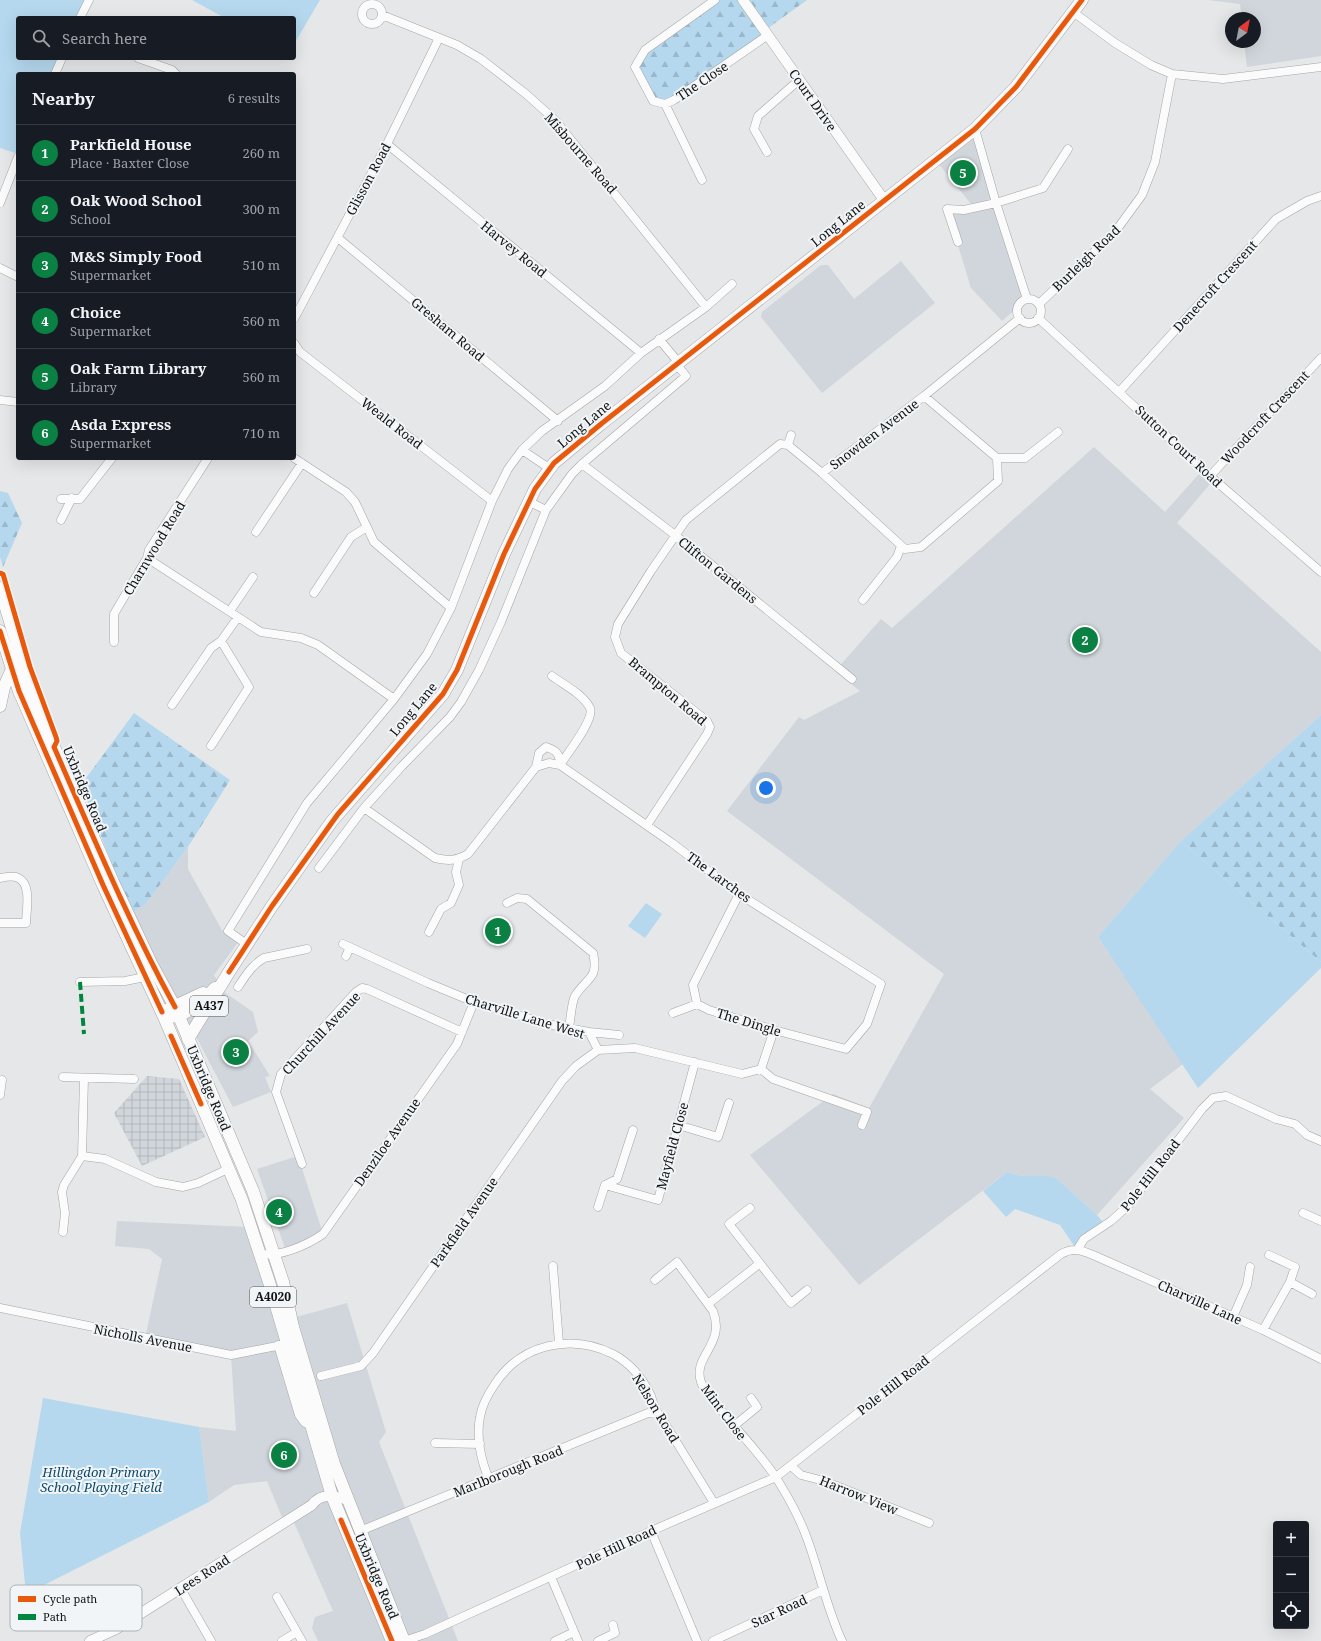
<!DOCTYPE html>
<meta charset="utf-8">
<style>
body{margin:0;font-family:"Noto Serif",serif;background:#242831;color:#f1f3f6}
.controls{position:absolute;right:12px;bottom:12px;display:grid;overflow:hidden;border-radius:4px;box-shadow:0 4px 16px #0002}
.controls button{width:36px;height:36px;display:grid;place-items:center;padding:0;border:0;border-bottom:1px solid #363941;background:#171b24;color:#f1f3f6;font:20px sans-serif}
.compass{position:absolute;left:1225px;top:12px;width:36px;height:36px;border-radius:50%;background:#171b24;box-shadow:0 4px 16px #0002;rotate:32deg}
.you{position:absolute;left:766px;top:788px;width:14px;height:14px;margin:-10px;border:3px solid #fff;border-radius:50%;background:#1a73e8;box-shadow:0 0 0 6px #1a73e833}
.badge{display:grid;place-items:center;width:26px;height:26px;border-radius:50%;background:#0b8043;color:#fff;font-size:13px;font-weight:700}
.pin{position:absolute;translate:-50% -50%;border:2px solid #fff;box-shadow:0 1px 4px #0006}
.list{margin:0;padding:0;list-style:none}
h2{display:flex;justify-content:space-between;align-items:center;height:52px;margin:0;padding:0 16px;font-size:17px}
h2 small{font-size:13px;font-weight:400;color:#9ea1a6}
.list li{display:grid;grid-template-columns:26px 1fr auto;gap:12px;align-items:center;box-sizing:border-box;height:56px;padding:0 16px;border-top:1px solid #363941}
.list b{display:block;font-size:15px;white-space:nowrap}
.list p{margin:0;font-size:13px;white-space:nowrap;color:#9ea1a6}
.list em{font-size:13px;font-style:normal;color:#9ea1a6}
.icon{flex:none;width:22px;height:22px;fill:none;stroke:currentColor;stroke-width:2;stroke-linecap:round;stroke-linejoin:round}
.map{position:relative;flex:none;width:1321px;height:1641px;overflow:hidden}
.search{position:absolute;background:#171b24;box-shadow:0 4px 16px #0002;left:16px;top:16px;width:280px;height:44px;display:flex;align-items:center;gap:10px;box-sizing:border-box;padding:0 14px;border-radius:4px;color:#9ea1a6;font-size:15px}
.panel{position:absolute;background:#171b24;box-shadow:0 4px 16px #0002;left:16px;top:72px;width:280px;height:388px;border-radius:4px}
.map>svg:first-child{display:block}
</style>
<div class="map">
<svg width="1321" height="1641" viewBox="0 0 1321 1641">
<defs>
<pattern id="industrial-grid" width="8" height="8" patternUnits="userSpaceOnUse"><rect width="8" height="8" fill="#d0d6db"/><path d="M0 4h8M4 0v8" fill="none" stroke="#b2b7bb"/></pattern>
<pattern id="forest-firs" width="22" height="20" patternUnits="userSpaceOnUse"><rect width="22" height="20" fill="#b5d8ee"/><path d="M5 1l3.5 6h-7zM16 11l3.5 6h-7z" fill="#9bb8cb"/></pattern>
</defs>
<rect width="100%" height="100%" fill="#e5e7e9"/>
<path fill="#d0d6db" d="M1208,0H1321V56L1247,67L1244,42H1255V18H1242L1240,4Z
M975,129L1027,299L1002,321L971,288L947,209L971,204L938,163Z
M901,261L935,303L822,393L761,317L762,312L821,265H828L854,299Z
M1094,447L1165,512L1199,474L1210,484L1177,523L1321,652V715L1181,841L1098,937L1183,1064L1150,1089L1184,1118L1097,1215L1056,1178L1049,1176H1021L1007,1172L859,1285L750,1155L833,1094L869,1108L944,974L727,811L799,717L804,720L860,691L835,671L881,619L892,628Z
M188,847V869L223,932L242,937L214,975L224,992L253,1012L258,1032L248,1041L270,1076L265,1077L271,1092L233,1107L131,913L145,905Z
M298,1156L323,1234L286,1251L257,1169Z
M117,1221L248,1227L275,1323L347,1303L386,1432L379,1442L458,1641H318L312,1628L315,1617L333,1611L292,1518L284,1522L267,1481L234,1485L209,1502L199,1427L236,1431L231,1355L145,1339L162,1259L149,1249L115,1246Z"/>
<path fill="url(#industrial-grid)" d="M147,1076L179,1079L205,1137L142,1166L114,1113Z"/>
<path fill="#b5d8ee" d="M0,0H87L77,18H18V58H59L52,74H18V154L0,148Z
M192,0H320L294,44V18H225Z
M1181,841L1321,962V968L1198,1088L1098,937Z
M646,903L662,914L645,938L628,926Z
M1007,1172L1021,1176H1049L1056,1178L1097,1215L1105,1225L1077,1250L1060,1225L1015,1209L1006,1217L983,1191Z
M43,1398L199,1427L209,1502L26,1594L20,1533Z"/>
<path fill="url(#forest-firs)" d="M715,0H807L764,31L768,35L674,100L653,101L635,67L645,50Z
M0,491L8,493L22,523L3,567L0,557Z
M134,713L230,780L188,847L145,905L131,913L81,785Z
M1321,715V962L1181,841Z"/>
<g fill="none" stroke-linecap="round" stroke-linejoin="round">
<g stroke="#a4a5a6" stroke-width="9">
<path id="minor" d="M715,0L645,50L635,67L653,101L665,104L674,100L768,35
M362 14a10 10 0 1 1 20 0a10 10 0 1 1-20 0Z
M1073,12L1115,43L1151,65L1172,74L1223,79L1321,67
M382,15L457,45L481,59L526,94L555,120L706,307
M80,18L89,0
M138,58L172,70L176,74
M55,74L62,58
M665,104L702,180
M975,129L996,203L1027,299
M387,144L641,353
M767,152L754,129L758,116L799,80
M0,203L18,157
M338,238L558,421
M958,242L947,209L964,210L996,203L1043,188L1068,149
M0,268L18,277
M1017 311a12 12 0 1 1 24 0a12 12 0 1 1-24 0Z
M1039,304L1115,232L1142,195L1155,162L1172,74
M1038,318L1210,476L1321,572
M294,319L387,144L439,38
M659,339L679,363
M294,343L300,352L492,501
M1120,391L1276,219L1307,201L1321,196
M0,400L18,402
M788,445L791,435
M522,450L549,468
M294,458L346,492L355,502L374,542L451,608
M997,458H1025L1058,432
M582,464L675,535L852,679
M822,473L905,549L921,547L998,481L997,458L924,396
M1210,476L1321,358
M61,499H80L112,458
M528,501L546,510L572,474L582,464L686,376L677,365
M61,520L72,498
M256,532L302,463
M147,558L261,632L301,638L318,645L394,699
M314,593L351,537L367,527
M863,600L897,557L901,546
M230,611L253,577
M114,642V614L147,558L149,550L208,458
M552,676C564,685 583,694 590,708C595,719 567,754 560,765
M172,705L211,648L221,641L238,617
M211,746L249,687L221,641
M536,767L539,753L546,747C556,750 560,754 560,765
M364,808L435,858C448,861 456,861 468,854L536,767L549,763L560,765L672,843L739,894L881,984L867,1024L846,1049L774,1030L709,1010L697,1004L693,985L739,894
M647,825L707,734L710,727L707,721L621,653L615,637L618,624L651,571L686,520L780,444L788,445L822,473L924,396L1020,318
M319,868L364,808L402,766L450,717L461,702L479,670L501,622L546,510
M0,878C5,877 11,876 16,877C33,882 26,911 26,923H0
M507,903L517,898L527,899L593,953C599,979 587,977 575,996C571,1004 571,1018 569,1027
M429,932L441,909L451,903L459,885L456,872L459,859
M343,944L428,983L474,1002L547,1024L589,1032L598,1050
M248,945L228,931L307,803L394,699L427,654L451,608L492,501L508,469L522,450L542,431L605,386L641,353L706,307L732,284
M346,956L350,947
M80,982L125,981L145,977
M238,987C246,975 252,965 264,958L307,949
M673,1013L697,1004
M589,1032L619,1035
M761,1069L773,1079L867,1112L862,1125
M761,1069L774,1030
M63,1077L134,1079
M84,1078L82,1156L105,1159L156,1182L183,1187L198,1183L228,1169
M0,1095L2,1080
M678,1125L718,1137L729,1103
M302,1164L276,1092L281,1074L356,992L362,988L367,989L462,1032
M605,1185L658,1200L695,1062
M598,1207L605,1185L617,1179L633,1130
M750,1208L729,1224L791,1303L807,1290
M1303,1213L1321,1221
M63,1232L65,1213L62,1192L64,1185L82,1156
M1077,1250L1084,1239L1111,1221L1129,1205L1202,1109L1213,1098L1226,1096L1276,1119L1295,1124L1307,1135L1321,1141
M260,1253C277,1259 309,1244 323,1234L457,1044L474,1002
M553,1266L559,1343
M655,1280L677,1262L713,1311C726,1345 692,1356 701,1382C704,1391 712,1399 718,1406C737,1431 765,1458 780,1484C791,1502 801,1521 808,1541C820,1574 827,1609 842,1641
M1290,1282L1312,1294
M708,1304L759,1264
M0,1308L231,1355L287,1344
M1233,1317L1247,1285L1250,1267
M1263,1330L1290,1282L1295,1267L1269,1255
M278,1345L299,1415L305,1423L311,1425
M321,1376L361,1366L373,1353L562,1081L576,1066L598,1050L635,1048L742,1074L761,1069
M734,1426L757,1407L751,1398
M435,1443L480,1444
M791,1466L801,1475L824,1481L929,1523
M489,1479C481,1461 476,1437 480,1417C482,1405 488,1394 495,1384C521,1344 571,1333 613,1354C630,1363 643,1379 651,1396C654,1405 655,1411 661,1417L714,1503
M360,1531L648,1413L657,1414
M651,1531L697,1641
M551,1577L578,1641
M181,1589L211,1641
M277,1597L302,1641
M282,1641L297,1632
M404,1641L425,1634L651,1531L776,1477L1061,1254C1073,1247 1081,1250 1093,1255L1263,1330L1321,1359
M555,1641L574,1632
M598,1641L615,1633L613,1625
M713,1641L823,1590"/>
</g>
<g stroke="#a4a5a6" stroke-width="11">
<path id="tertiary" d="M743,0L884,200
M90,1641L116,1629L312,1505C321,1492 335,1496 348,1500"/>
</g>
<g stroke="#a4a5a6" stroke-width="13">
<path id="primary" d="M0,588L28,682L54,747L113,882L151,963L175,1007L253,1191L283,1282L293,1327L334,1464L404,1641
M0,631L19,691L103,885L164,1017L242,1200L269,1282L332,1496L392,1641
M0,706L4,687L12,669
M167,1010L203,993
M171,1017C189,1014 204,1001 215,988
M188,1039L229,972L272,906L332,821L443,694L457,670L504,554L535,489L554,463L601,424L975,129L1016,87L1082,0"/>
</g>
<use href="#minor" stroke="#fbfbfc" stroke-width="8"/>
<use href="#tertiary" stroke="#fbfbfc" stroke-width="10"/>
<use href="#primary" stroke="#fbfbfc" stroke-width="12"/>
<path stroke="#00873e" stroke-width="4" stroke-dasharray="8 4" stroke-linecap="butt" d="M80,982L84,1034"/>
<g stroke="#f1f5f8" stroke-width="8">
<path id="cycleway" d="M0,573L3,574L30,667L56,737L57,741L54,747C92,834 129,923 175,1007
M0,631L19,691L103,885L162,1012
M229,972L272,906L338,814L443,694L457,670L504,554L535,489L554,463L601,424L975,129L1016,87L1082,0
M171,1036L201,1104
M341,1520L392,1641"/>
</g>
<use href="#cycleway" stroke="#e8590c" stroke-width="5"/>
</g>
<g text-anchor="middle" stroke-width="4" stroke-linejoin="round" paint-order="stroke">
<g fill="#f1f5f8" stroke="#545658" stroke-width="1">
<rect x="190" y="996" width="38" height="20" rx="3"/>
<rect x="250" y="1287" width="46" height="20" rx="3"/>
</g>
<g font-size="12" font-weight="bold" fill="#111213">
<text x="209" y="1010">A437</text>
<text x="273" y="1301">A4020</text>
</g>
<g font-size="13" fill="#111213" stroke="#f1f5f8">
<text transform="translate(702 81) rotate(-34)" y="5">The Close</text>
<text transform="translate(813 100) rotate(55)" y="5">Court Drive</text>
<text transform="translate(581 153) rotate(49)" y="5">Misbourne Road</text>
<text transform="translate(368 179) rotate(-62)" y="5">Glisson Road</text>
<text transform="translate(838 223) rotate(-39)" y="5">Long Lane</text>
<text transform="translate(514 249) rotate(39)" y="5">Harvey Road</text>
<text transform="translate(1086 258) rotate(-44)" y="5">Burleigh Road</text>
<text transform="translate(1215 286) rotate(-48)" y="5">Denecroft Crescent</text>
<text transform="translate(448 329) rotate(40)" y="5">Gresham Road</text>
<text transform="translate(1265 417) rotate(-47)" y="5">Woodcroft Crescent</text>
<text transform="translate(392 423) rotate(38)" y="5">Weald Road</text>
<text transform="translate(584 424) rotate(-40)" y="5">Long Lane</text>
<text transform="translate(874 434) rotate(-37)" y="5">Snowden Avenue</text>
<text transform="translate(1179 446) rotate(43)" y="5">Sutton Court Road</text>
<text transform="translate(154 548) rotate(-59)" y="5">Charnwood Road</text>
<text transform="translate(718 570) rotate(39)" y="5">Clifton Gardens</text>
<text transform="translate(668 691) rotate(40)" y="5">Brampton Road</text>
<text transform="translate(413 709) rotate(-50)" y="5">Long Lane</text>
<text transform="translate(85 789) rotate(67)" y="5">Uxbridge Road</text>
<text transform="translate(719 877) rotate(36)" y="5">The Larches</text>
<text transform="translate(525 1016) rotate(17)" y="5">Charville Lane West</text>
<text transform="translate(749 1022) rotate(17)" y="5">The Dingle</text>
<text transform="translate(321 1033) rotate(-47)" y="5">Churchill Avenue</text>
<text transform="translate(209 1088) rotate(67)" y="5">Uxbridge Road</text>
<text transform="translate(387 1142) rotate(-55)" y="5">Denziloe Avenue</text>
<text transform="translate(672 1146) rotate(-75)" y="5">Mayfield Close</text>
<text transform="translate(1150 1175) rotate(-52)" y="5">Pole Hill Road</text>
<text transform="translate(464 1222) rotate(-55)" y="5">Parkfield Avenue</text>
<text transform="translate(1200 1302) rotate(24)" y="5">Charville Lane</text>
<text transform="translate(143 1338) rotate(11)" y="5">Nicholls Avenue</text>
<text transform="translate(893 1385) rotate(-38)" y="5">Pole Hill Road</text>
<text transform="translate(656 1408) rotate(59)" y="5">Nelson Road</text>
<text transform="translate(724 1412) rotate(53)" y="5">Mint Close</text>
<text transform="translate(508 1471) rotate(-22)" y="5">Marlborough Road</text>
<text transform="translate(859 1495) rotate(22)" y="5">Harrow View</text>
<text transform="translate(616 1547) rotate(-25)" y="5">Pole Hill Road</text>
<text transform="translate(202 1575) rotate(-33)" y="5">Lees Road</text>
<text transform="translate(377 1576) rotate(67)" y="5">Uxbridge Road</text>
<text transform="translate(779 1611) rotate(-25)" y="5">Star Road</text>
</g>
<g font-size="13" font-style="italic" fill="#0d496a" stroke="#f1f5f8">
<text x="101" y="1477">Hillingdon Primary<tspan x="101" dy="15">School Playing Field</tspan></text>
</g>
</g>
<rect x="10" y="1585" width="132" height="46" rx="6" fill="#f1f5f8" stroke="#aeb1b3" stroke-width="1"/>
<rect x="18" y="1596" width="18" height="6" fill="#e8590c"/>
<rect x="18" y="1614" width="18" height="6" fill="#00873e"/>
<g font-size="11" fill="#111213">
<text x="43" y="1603">Cycle path</text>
<text x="43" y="1621">Path</text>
</g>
</svg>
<div class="controls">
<button>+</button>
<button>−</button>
<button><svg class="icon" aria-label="locate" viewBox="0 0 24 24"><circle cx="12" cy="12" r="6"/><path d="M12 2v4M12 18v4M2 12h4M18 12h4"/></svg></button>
</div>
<svg class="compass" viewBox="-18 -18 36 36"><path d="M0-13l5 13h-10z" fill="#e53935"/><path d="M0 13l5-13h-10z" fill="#9ea1a6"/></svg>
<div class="you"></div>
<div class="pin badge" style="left:498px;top:931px">1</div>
<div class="pin badge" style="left:1085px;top:640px">2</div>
<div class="pin badge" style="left:236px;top:1052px">3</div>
<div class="pin badge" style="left:279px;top:1212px">4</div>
<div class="pin badge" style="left:963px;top:173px">5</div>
<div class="pin badge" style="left:284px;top:1455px">6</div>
<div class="search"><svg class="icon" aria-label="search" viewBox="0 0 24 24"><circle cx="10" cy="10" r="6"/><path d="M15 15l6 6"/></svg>Search here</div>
<section class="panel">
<h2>Nearby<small>6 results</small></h2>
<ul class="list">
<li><span class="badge">1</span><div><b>Parkfield House</b><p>Place · Baxter Close</p></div><em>260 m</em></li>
<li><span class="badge">2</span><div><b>Oak Wood School</b><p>School</p></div><em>300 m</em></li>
<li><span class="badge">3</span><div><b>M&amp;S Simply Food</b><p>Supermarket</p></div><em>510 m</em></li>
<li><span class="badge">4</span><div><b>Choice</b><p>Supermarket</p></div><em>560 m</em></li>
<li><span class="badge">5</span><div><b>Oak Farm Library</b><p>Library</p></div><em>560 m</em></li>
<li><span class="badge">6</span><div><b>Asda Express</b><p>Supermarket</p></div><em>710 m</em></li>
</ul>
</section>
</div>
